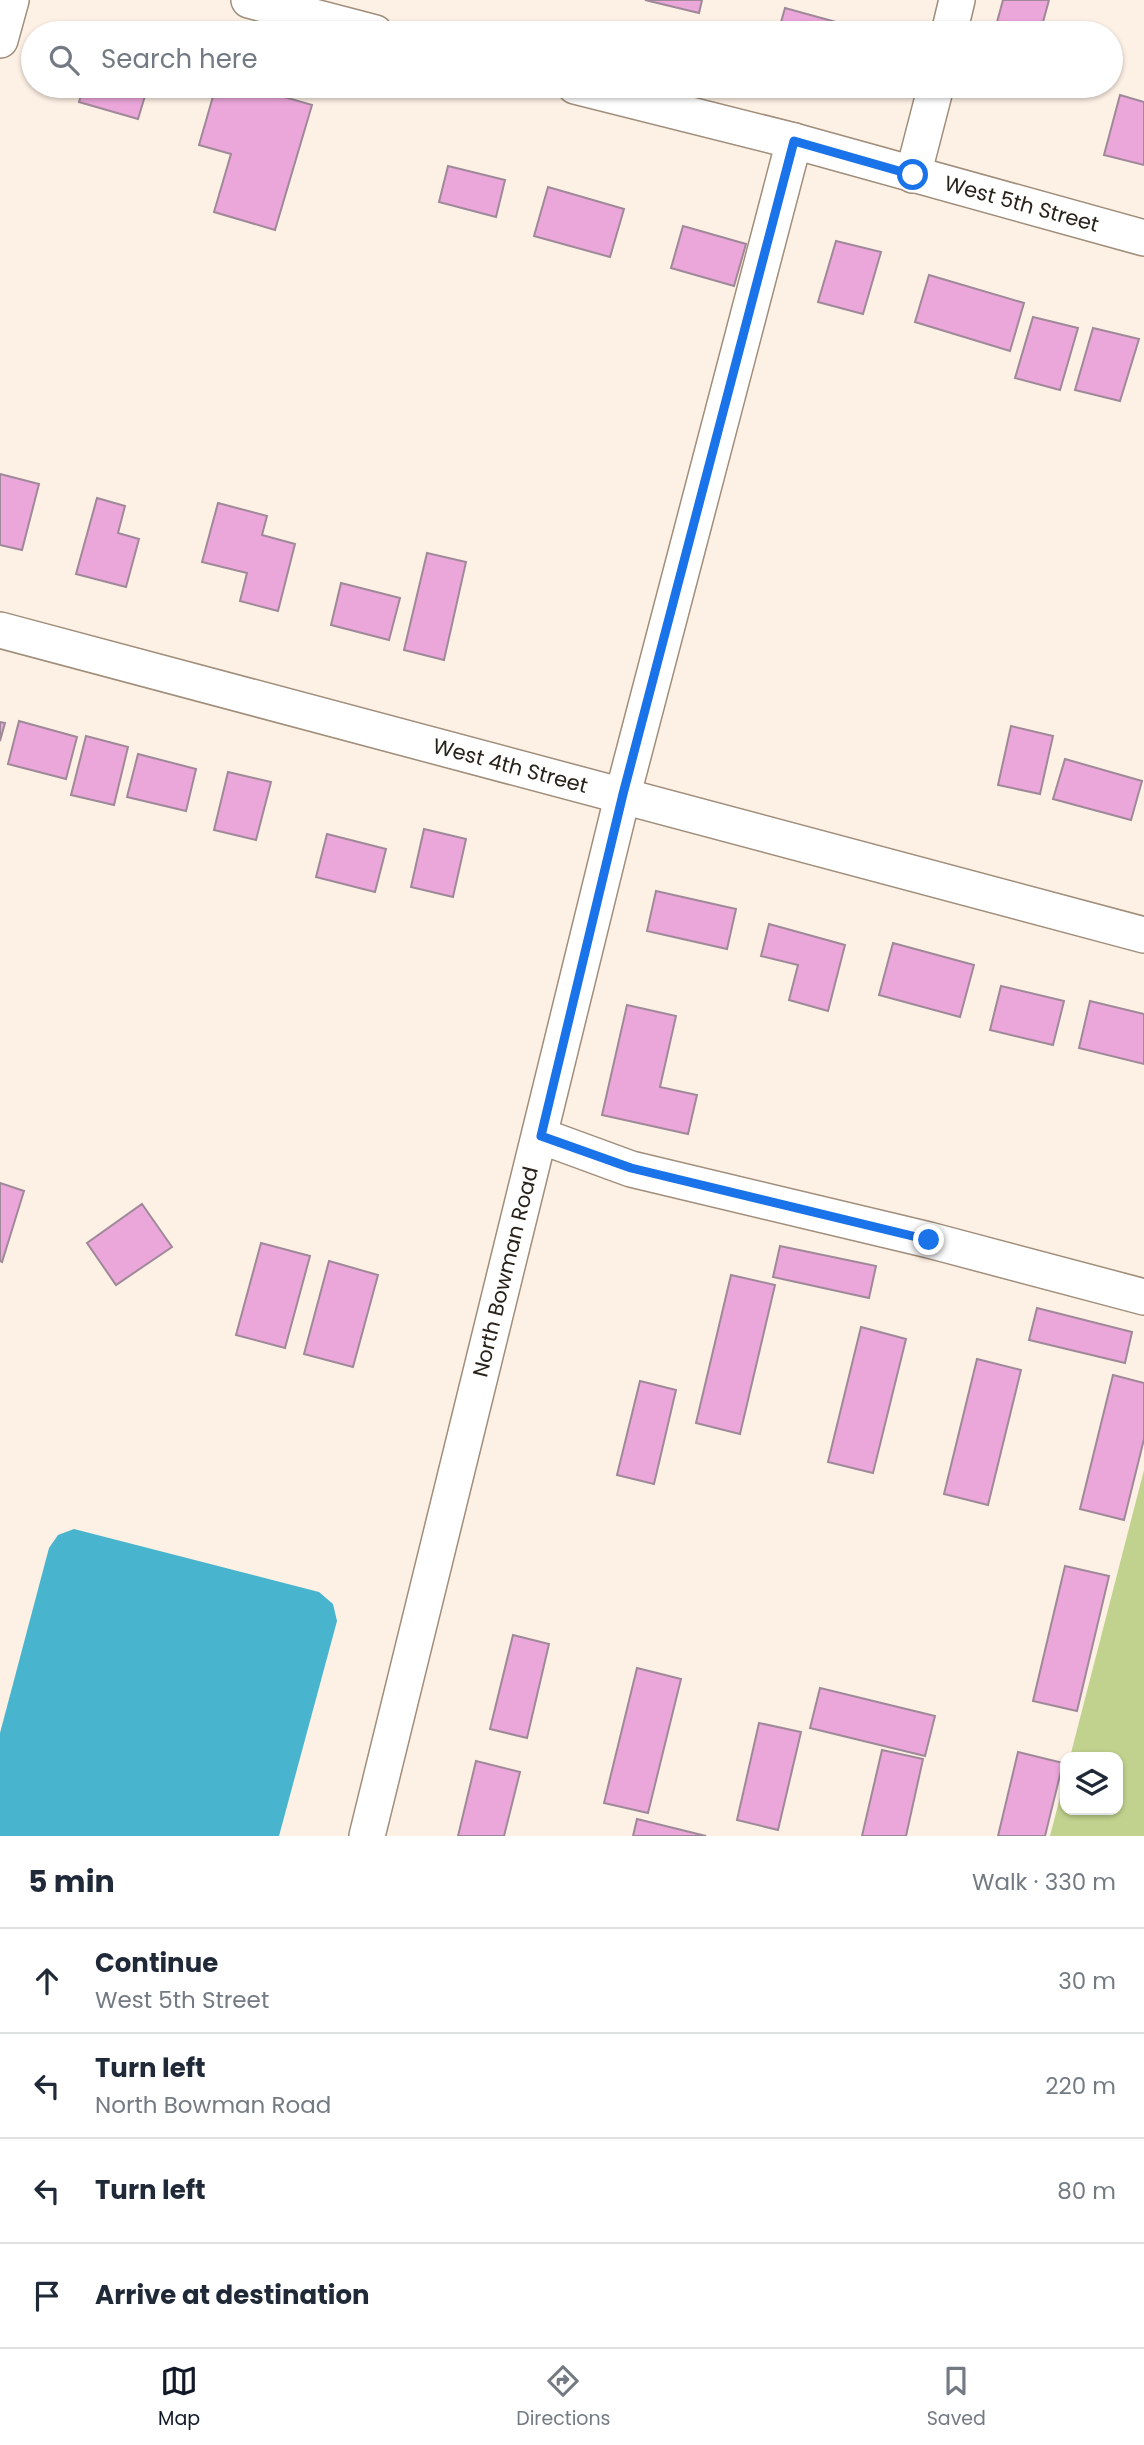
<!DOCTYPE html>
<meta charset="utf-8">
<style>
body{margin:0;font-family:Poppins,sans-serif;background:#f6f6f7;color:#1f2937}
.controls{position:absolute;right:21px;bottom:21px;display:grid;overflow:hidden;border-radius:14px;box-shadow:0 2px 5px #0004}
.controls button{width:63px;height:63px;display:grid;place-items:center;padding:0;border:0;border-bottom:2px solid #e0e1e3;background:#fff;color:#1f2937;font:35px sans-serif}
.stop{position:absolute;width:21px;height:21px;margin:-16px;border:5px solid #1a73e8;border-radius:50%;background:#fff}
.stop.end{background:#1a73e8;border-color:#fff;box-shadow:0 2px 7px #0008}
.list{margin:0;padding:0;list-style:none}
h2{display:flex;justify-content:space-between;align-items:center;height:91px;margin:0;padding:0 28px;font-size:30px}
h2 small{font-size:23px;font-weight:400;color:#747a83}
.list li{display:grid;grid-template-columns:46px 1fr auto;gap:21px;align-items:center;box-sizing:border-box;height:105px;padding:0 28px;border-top:2px solid #e0e1e3}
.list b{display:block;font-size:26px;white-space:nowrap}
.list p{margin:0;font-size:23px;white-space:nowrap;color:#747a83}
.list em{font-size:23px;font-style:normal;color:#747a83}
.icon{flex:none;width:38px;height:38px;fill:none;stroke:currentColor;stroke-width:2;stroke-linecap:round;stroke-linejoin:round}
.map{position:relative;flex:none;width:1144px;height:1836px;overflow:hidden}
.search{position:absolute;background:#fff;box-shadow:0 2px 5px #0004;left:21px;right:21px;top:21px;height:77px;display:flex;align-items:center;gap:18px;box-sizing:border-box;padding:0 24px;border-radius:38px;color:#747a83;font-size:26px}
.sheet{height:511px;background:#fff}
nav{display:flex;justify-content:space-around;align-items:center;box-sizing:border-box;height:98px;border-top:2px solid #e0e1e3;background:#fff;font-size:19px;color:#747a83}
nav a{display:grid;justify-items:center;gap:4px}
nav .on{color:#111827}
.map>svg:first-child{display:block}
</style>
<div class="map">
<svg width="1144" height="1836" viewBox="0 0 1144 1836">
<rect width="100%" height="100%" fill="#fdf0e4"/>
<path fill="#c0d28e" d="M1144,1470V1836H1050L1065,1778V1810H1118V1757H1070Z"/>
<path fill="#48b4cd" d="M74,1529L319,1592L333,1604L337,1621L279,1836H0V1733L49,1548L58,1535Z"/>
<path fill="#eba7da" stroke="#9f8999" stroke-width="2" d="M645,0H702L699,13Z
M1003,0H1049L1040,33H994Z
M785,8L876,33H778Z
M101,26L126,33H99Z
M84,86H148L138,119L79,102Z
M216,86H246L312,105L275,230L214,212L231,154L199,145Z
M1120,95L1144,102V165L1104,155Z
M448,166L505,180L496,217L439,202Z
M548,187L624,209L610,257L534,236Z
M683,226L746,244L734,286L671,268Z
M836,241L881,252L863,314L818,302Z
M929,275L1024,303L1010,351L915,322Z
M1033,317L1078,328L1060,390L1015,378Z
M1093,328L1139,339L1120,401L1075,390Z
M0,474L39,484L22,550L0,545Z
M97,498L125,506L118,533L139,539L126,587L76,574Z
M218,503L267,516L262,535L295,544L278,611L240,601L247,573L202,562Z
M427,553L466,562L444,660L404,650Z
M341,583L400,598L389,640L331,625Z
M19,721L77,737L66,779L8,764Z
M0,722L5,723L0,741Z
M1011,726L1053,736L1040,794L998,785Z
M86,736L128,747L114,805L71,795Z
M138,754L196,769L186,811L127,797Z
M1065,759L1142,781L1131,820L1053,799Z
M228,772L271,782L256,840L214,830Z
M424,829L466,839L453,897L411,887Z
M327,834L386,849L375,892L316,877Z
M656,891L736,909L727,949L647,931Z
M769,924L845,945L828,1011L789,1000L798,965L761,956Z
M893,943L974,965L960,1017L879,995Z
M1001,986L1064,1001L1053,1045L990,1030Z
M1090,1001L1144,1014V1064L1079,1048Z
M627,1005L676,1016L660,1087L697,1095L688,1134L602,1115Z
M0,1183L24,1191L2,1262L0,1261Z
M142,1204L172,1247L116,1285L87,1243Z
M261,1243L310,1256L285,1348L236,1335Z
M780,1246L876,1266L869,1298L773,1277Z
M329,1261L378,1275L353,1367L304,1354Z
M731,1275L775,1285L740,1434L696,1423Z
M1037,1308L1132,1332L1125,1363L1029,1340Z
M861,1327L906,1339L873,1473L828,1462Z
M977,1359L1021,1370L988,1505L944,1494Z
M1113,1375L1144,1383V1439L1124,1520L1080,1509Z
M640,1381L676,1390L654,1484L617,1475Z
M1065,1566L1109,1576L1077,1711L1033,1701Z
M513,1635L549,1644L527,1738L490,1729Z
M637,1668L681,1679L648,1813L604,1803Z
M820,1688L935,1716L925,1756L810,1728Z
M759,1723L801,1732L778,1830L737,1820Z
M882,1750L923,1759L906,1836H862Z
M1018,1752L1063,1763L1045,1836H998Z
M476,1761L520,1772L504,1836H458Z
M637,1819L706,1836H633Z"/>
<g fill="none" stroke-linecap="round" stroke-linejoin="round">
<g stroke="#a08d7a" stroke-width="38">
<g id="minor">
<path d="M249,0L375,33"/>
<path d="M949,33L957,0"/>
<path d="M0,40L11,0"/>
<path id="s1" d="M575,86L794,141L1144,238"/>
<path d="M913,175L936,86"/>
<path id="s2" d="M0,630L1144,935"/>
<path d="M541,1136L631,1169L929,1240L1144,1297"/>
<path id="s3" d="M367,1836L623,794L794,141"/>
</g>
</g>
<use href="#minor" stroke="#fff" stroke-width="35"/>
</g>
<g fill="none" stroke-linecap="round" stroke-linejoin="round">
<path stroke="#1a73e8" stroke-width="9" d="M913,175L794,141L623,794L541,1136L631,1168L929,1240"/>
</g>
<g text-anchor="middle" stroke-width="7" stroke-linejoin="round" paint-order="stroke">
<g font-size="21" fill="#29221a" stroke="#fff">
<text dy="7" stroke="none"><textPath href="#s1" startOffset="462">West 5th Street</textPath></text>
<text dy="7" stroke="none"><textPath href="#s2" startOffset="528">West 4th Street</textPath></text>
<text dy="7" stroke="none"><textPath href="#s3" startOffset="581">North Bowman Road</textPath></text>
</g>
</g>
</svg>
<div class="controls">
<button><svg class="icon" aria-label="layers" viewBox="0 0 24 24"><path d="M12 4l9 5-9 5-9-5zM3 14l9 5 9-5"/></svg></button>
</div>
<div class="stop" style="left:913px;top:175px"></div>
<div class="stop end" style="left:929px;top:1240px"></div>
<div class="search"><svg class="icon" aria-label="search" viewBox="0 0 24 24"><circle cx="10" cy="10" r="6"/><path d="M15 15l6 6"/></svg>Search here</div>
</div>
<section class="sheet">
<h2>5 min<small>Walk · 330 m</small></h2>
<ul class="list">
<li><svg class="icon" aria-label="ahead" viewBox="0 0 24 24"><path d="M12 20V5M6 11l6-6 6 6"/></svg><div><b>Continue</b><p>West 5th Street</p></div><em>30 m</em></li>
<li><svg class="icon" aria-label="left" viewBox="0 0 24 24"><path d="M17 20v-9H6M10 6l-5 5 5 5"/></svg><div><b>Turn left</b><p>North Bowman Road</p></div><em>220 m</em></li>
<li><svg class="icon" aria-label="left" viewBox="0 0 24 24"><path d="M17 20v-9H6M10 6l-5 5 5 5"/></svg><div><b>Turn left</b></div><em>80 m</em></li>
<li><svg class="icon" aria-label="arrive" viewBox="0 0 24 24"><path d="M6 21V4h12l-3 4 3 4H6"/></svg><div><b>Arrive at destination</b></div></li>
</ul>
</section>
<nav>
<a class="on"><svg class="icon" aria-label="map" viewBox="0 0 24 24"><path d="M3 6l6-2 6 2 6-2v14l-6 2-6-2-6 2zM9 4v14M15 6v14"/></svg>Map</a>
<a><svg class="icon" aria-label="directions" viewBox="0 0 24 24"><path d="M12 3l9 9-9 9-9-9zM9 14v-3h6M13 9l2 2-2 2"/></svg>Directions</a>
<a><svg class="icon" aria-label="saved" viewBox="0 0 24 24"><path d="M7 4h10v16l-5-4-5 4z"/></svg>Saved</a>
</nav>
